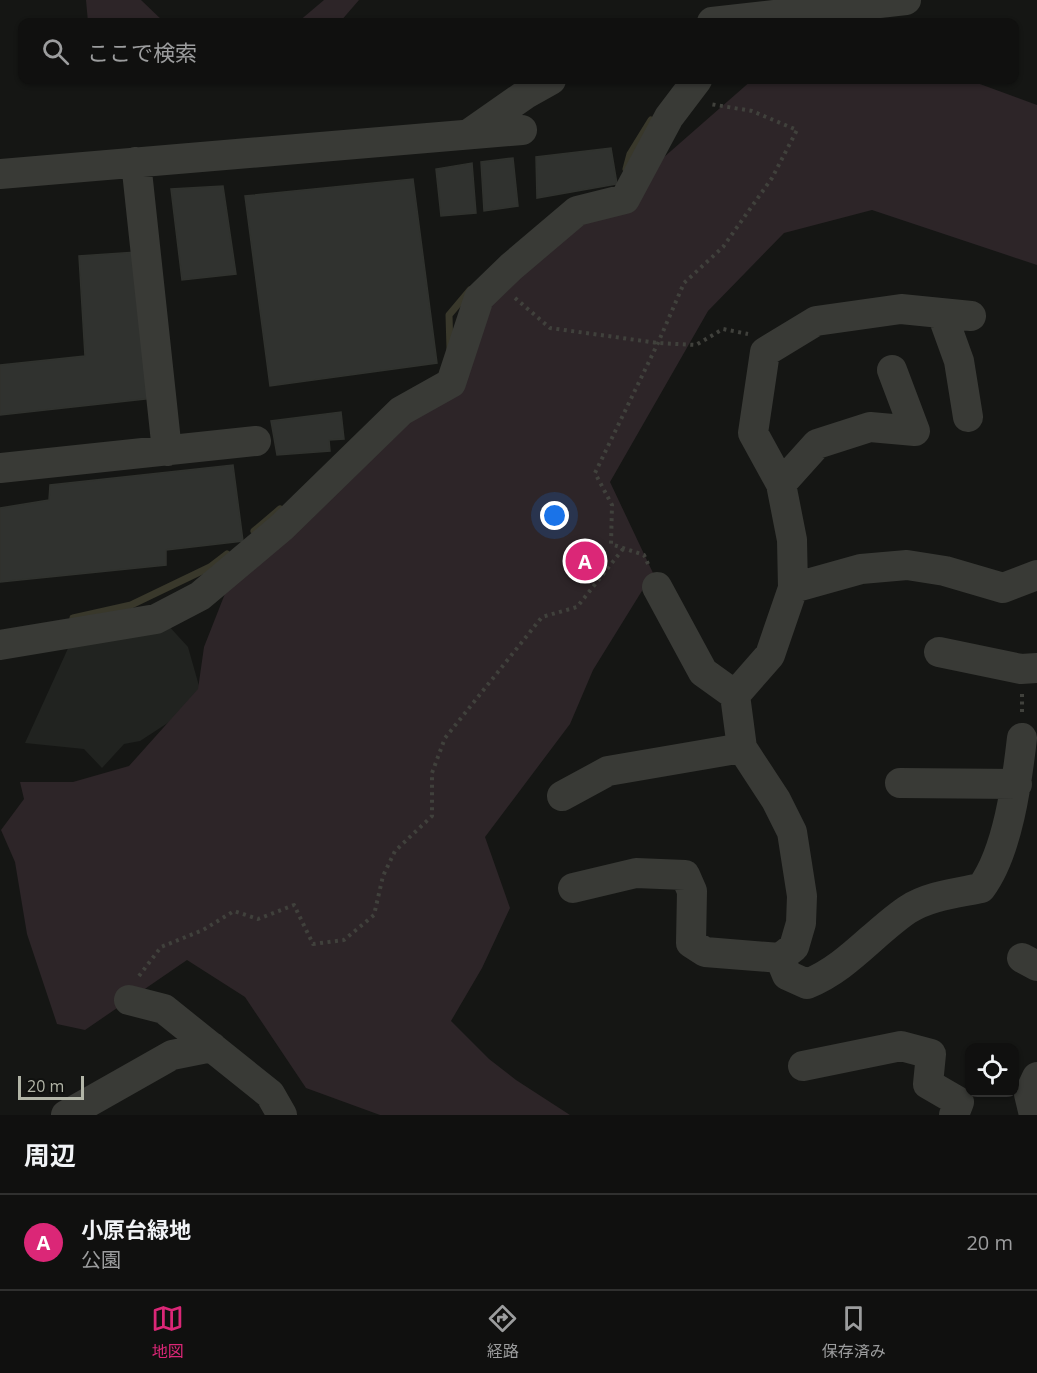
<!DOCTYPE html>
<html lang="ja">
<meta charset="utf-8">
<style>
body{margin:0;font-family:"Open Sans","Noto Sans JP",sans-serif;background:#1e1e1d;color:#f1f3f6}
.controls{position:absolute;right:18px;bottom:18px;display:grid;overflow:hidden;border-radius:12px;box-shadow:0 2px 4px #0004}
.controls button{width:54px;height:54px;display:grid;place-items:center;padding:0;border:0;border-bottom:2px solid #30302f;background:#10100f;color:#f1f3f6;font:30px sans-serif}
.scale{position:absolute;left:18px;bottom:15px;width:66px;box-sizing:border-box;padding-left:6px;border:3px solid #b2b5a7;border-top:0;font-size:16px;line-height:21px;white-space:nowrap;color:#b2b5a7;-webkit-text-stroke:4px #10110f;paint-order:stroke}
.you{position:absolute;left:555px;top:516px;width:21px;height:21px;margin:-15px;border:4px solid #fff;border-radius:50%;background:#1a73e8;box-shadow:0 0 0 9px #1a73e833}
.badge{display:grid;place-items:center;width:39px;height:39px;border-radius:50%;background:#db2777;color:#fff;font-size:20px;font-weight:700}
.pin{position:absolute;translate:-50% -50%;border:3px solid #fff;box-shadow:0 2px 6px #0006}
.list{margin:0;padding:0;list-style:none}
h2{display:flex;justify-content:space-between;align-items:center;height:78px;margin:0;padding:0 24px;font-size:26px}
h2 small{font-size:20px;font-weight:400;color:#9c9d9e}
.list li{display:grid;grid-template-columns:39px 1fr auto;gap:18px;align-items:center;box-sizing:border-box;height:96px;padding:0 24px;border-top:2px solid #30302f}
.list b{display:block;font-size:22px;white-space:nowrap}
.list p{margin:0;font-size:20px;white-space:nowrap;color:#9c9d9e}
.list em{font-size:20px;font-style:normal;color:#9c9d9e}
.icon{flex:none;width:33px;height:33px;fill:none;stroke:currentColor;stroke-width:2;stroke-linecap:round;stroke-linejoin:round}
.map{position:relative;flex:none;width:1037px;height:1115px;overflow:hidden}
.search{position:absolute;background:#10100f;box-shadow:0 2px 4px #0004;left:18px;right:18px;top:18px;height:66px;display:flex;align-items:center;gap:15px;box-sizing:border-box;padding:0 21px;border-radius:12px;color:#9c9d9e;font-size:22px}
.sheet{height:174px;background:#10100f}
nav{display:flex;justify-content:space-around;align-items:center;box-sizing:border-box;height:84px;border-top:2px solid #30302f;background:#10100f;font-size:16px;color:#9c9d9e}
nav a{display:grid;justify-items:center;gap:3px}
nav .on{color:#db2777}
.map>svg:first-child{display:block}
</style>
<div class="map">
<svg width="1037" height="1115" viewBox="0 0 1037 1115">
<rect width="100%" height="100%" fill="#151614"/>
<path fill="#212320" d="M166,623L188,647L203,700L140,741L124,744L102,768L84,749L25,743L70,644Z"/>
<path fill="#2d2528" d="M86,0H141L164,22H127L123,19V22H88Z
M324,0H359L340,22H298Z
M752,80H969L1037,105V265L872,210L784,233L708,311L610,482L653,573L593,670L570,724L485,837L510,908L482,968L451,1021L489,1059L516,1080L570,1115H380L306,1088L245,997L187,960L85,1030L57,1024L27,934L15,862L1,830L24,799L20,782H73L129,766L198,689L204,647L228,586L447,367L480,287L631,186Z"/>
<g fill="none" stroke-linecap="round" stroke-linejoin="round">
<path stroke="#39382b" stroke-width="7" d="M626,169L630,154L651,120
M450,349L449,315L470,290
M254,531L280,509
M73,618L131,605L210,567L227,554"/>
</g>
<path fill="#30322f" stroke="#30322e" stroke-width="1.5" d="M611,148L617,184L537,198L536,157Z
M513,158L518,206L484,211L481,162Z
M472,163L476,213L441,216L436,169Z
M413,179L437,363L270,386L245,196Z
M223,186L236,274L182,280L171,189Z
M137,252L154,398L0,415V365L85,356L79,256Z
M341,412L344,439L329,440L330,451L277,455L271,421Z
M233,465L243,541L166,550V565L0,582V508L49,500L50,485Z"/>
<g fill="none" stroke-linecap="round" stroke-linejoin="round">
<path stroke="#40413c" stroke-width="4" stroke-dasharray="3 4.5" stroke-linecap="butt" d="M515,298L550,328L658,343L696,345L723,329L748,334
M648,564L644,555L611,544L612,505L595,473L658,343L684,283L723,247L772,178L797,130L752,111L710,104
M1022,694V713
M139,976L161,947L203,930L234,911L258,919L294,905L313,944L344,940L374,915L383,876L395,851L432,816V773L445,738L542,617L577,607L623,549"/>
<path stroke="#393a36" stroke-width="30" d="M712,22L906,0
M470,133L526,94L551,80
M136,162L167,451
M0,174L522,130
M942,314L959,361L968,417
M0,468L256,441
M781,484L817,444L870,427L915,431L892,370
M793,588L861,569L907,565L945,571L1003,588L1037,575
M0,645L156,619L200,596L282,527L401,411L451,383L479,298L511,267L577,211L625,199L669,117L697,80
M939,652L1021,669L1037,668
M735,695L770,655L793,588L792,540L781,484L753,433L765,352L816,321L901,309L971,316
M900,783L1017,784
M562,796L608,771L742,748
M573,888L636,873L685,875L692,891L691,943L705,952L780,958L794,947L801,923L802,896L792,832L776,800L742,748L735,695L703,672L657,587
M780,958L787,975L807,984C847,968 872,934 907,910C928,896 957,893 981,888C1008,852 1017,782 1022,738
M1022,958L1037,966
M129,1000L164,1009L270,1094L282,1115
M803,1066L901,1046L931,1054L928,1084L959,1102L954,1115
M66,1115L172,1055L212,1047
M1034,1115L1029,1094L1037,1077"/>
</g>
</svg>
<div class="controls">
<button><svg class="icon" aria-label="locate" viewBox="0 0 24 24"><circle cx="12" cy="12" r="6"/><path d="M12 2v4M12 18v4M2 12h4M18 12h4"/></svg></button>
</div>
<div class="scale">20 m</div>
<div class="you"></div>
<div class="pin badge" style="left:585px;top:561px">A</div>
<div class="search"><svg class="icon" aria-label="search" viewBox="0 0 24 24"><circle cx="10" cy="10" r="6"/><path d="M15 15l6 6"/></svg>ここで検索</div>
</div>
<section class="sheet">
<h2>周辺<small></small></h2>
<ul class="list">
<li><span class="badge">A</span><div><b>小原台緑地</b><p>公園</p></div><em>20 m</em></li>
</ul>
</section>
<nav>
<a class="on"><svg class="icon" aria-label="map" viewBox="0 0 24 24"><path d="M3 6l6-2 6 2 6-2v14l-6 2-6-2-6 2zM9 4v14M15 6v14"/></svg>地図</a>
<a><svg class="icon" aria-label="directions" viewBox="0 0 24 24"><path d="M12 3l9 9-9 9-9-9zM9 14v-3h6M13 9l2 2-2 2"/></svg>経路</a>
<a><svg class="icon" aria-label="saved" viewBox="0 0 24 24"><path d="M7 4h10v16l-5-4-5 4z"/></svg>保存済み</a>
</nav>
